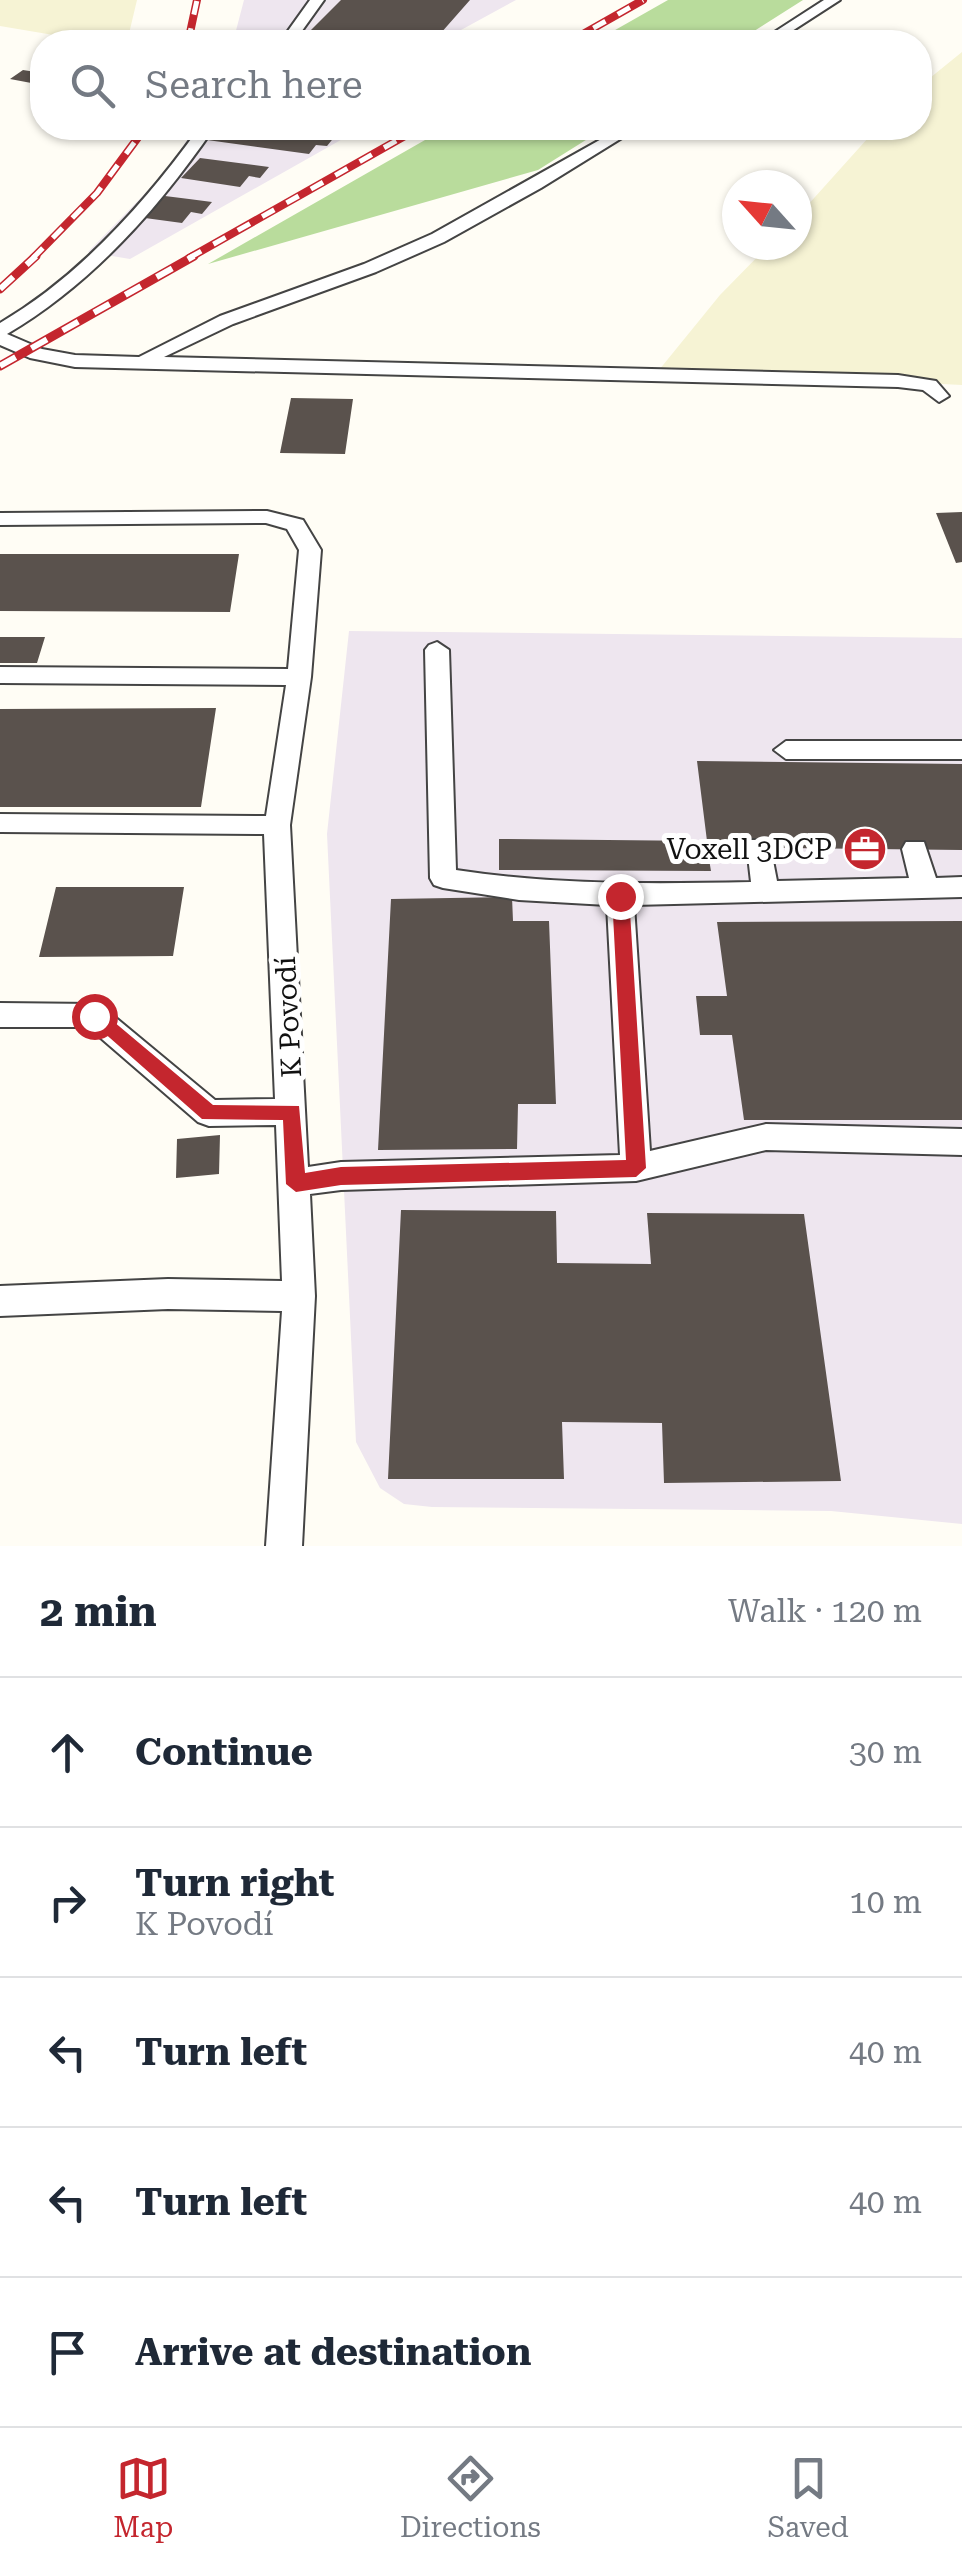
<!DOCTYPE html>
<meta charset="utf-8">
<style>
body{margin:0;font-family:"Roboto Serif",serif;background:#f2f2f3;color:#1f2937}
.compass{position:absolute;left:722px;top:170px;width:90px;height:90px;border-radius:50%;background:#fff;box-shadow:0 2px 8px #0004;rotate:297deg}
.stop{position:absolute;width:30px;height:30px;margin:-22px;border:8px solid #c4262e;border-radius:50%;background:#fff}
.stop.end{background:#c4262e;border-color:#fff;box-shadow:0 2px 10px #0008}
.list{margin:0;padding:0;list-style:none}
h2{display:flex;justify-content:space-between;align-items:center;height:130px;margin:0;padding:0 40px;font-size:42px}
h2 small{font-size:32px;font-weight:400;color:#747a83}
.list li{display:grid;grid-template-columns:65px 1fr auto;gap:30px;align-items:center;box-sizing:border-box;height:150px;padding:0 40px;border-top:2px solid #e0e1e3}
.list b{display:block;font-size:38px;white-space:nowrap}
.list p{margin:0;font-size:32px;white-space:nowrap;color:#747a83}
.list em{font-size:32px;font-style:normal;color:#747a83}
.icon{flex:none;width:55px;height:55px;fill:none;stroke:currentColor;stroke-width:2;stroke-linecap:round;stroke-linejoin:round}
.map{position:relative;flex:none;width:962px;height:1546px;overflow:hidden}
.search{position:absolute;background:#fff;box-shadow:0 2px 8px #0004;left:30px;right:30px;top:30px;height:110px;display:flex;align-items:center;gap:25px;box-sizing:border-box;padding:0 35px;border-radius:40px;color:#747a83;font-size:38px}
.sheet{height:880px;background:#fff}
nav{display:flex;justify-content:space-around;align-items:center;box-sizing:border-box;height:140px;border-top:2px solid #e0e1e3;background:#fff;font-size:28px;color:#747a83}
nav a{display:grid;justify-items:center;gap:5px}
nav .on{color:#c4262e}
.map>svg:first-child{display:block}
</style>
<div class="map">
<svg width="962" height="1546" viewBox="0 0 962 1546">
<rect width="100%" height="100%" fill="#fffdf5"/>
<path fill="#eee6ef" d="M244,0H516L439,42H233Z
M195,128H362L130,259L88,252L164,174Z
M349,631L962,638V1524L831,1511L432,1507L404,1504L380,1488L356,1442L327,834Z"/>
<path fill="#f6f3d4" d="M0,0H137L127,42H95L0,26Z
M962,52V385L659,370L720,295L769,245H797V217L877,128H920V86Z"/>
<path fill="#b9dc9c" d="M668,0H803L737,42H594Z
M446,128H605L538,170L208,264Z"/>
<path fill="#5a524d" d="M341,0H470L433,42H399L310,31Z
M23,70L42,73V85L10,79Z
M219,128H277L336,135L327,146L316,145L309,154L207,140Z
M200,158L269,167L260,178L249,176L240,187L181,178Z
M165,196L189,199L212,202L202,214L191,212L182,223L145,218Z
M291,398L353,399L345,454L280,453Z
M962,512V562L956,563L936,513Z
M0,554H239L230,612L0,611Z
M0,637H45L37,663H0Z
M216,708L201,807H0V709Z
M697,761L962,764V850L707,847L711,871L499,870V839L707,841Z
M56,887H184L173,956L39,957Z
M512,897L513,921H549L556,1104H518L517,1149L378,1150L391,899Z
M962,921V1120H744L732,1035H700L696,996H727L717,922Z
M220,1135L219,1174L176,1178L177,1139Z
M401,1210L556,1211L557,1263L651,1264L647,1213L804,1214L841,1481L664,1483L662,1423L562,1422L564,1479H388Z"/>
<g fill="none" stroke-linecap="round" stroke-linejoin="round">
<g stroke="#444" stroke-width="4">
<path id="lane" d="M310,0H324L294,42H280Z
M824,0H840L775,42H759Z
M199,128H214C158,209 92,284 7,334L42,349L75,355L139,357L220,316L364,264L432,234L621,128H638L541,188L444,242L376,272L233,324L164,357L898,375L936,381L949,396L939,402L923,390L898,387L75,367L30,358L0,345V323C80,276 145,203 199,128Z
M267,511L303,520L321,550L311,677L290,825L308,1167L341,1162L620,1155L607,905L519,900L443,888L434,885L430,878L425,650L429,645L437,642L449,650L456,870C554,885 651,884 751,882L747,847L751,840H769L777,881L909,878L902,849L906,842H924L936,878L962,877V897L634,905L650,1151L766,1124L962,1129V1155L766,1150L636,1181L341,1190L310,1194L315,1296L302,1546H266L282,1311L168,1309L0,1316V1286L168,1279L282,1281L276,1125L209,1126L198,1122L88,1027H0V1003L94,1004L104,1008L215,1100L275,1099L264,834L0,832V814L266,816L286,685L0,683V667L288,669L299,550L287,529L266,523L0,525V513Z
M786,741H962V759H786L774,750Z"/>
</g>
<use href="#lane" fill="#fff" fill-rule="evenodd"/>
<g stroke="#c4262e" stroke-width="8">
<path id="rail-far1" d="M188,42L197,0
M569,42L643,0
M33,258L97,193L145,128
M189,258L419,128"/>
</g>
<g stroke="#c4262e" stroke-width="9">
<path id="rail" d="M0,289L36,256
M0,366L194,256"/>
</g>
<use href="#rail-far1" stroke="#fff" stroke-width="5" stroke-dasharray="14" stroke-linecap="butt"/>
<use href="#rail" stroke="#fff" stroke-width="6" stroke-dasharray="18" stroke-linecap="butt"/>
</g>
<path fill="#c4262e" d="M620,889L629,896L646,1168L636,1177L341,1185L296,1192L286,1184L283,1120L202,1119L85,1016L94,1008L101,1011L213,1105L299,1106L305,1173L341,1167L626,1160L612,896Z"/>
<defs>
<g id="office-disc" transform="scale(2.25)"><circle r="9.5" fill="#c4262e" stroke="#fff"/><path d="M-6-3h4V-5.5h4V-3h4V5H-6ZM-1-4.5V-3h2v-1.5ZM-6 0V1H6V0Z" fill="#fff"/></g>
</defs>
<g fill-rule="evenodd">
<use href="#office-disc" x="865" y="849"/>
</g>
<g text-anchor="middle" stroke-width="10" stroke-linejoin="round" paint-order="stroke">
<g font-size="28" fill="#111" stroke="#fff" text-anchor="end">
<text x="832" y="859">Voxell 3DCP</text>
</g>
<g font-size="28" fill="#111" stroke="#fff">
<text transform="translate(288 1017) rotate(-93)" y="10">K Povodí</text>
</g>
</g>
</svg>
<svg class="compass" viewBox="-18 -18 36 36"><path d="M0-13l5 13h-10z" fill="#e53935"/><path d="M0 13l5-13h-10z" fill="#747a83"/></svg>
<div class="stop" style="left:94px;top:1016px"></div>
<div class="stop end" style="left:620px;top:896px"></div>
<div class="search"><svg class="icon" aria-label="search" viewBox="0 0 24 24"><circle cx="10" cy="10" r="6"/><path d="M15 15l6 6"/></svg>Search here</div>
</div>
<section class="sheet">
<h2>2 min<small>Walk · 120 m</small></h2>
<ul class="list">
<li><svg class="icon" aria-label="ahead" viewBox="0 0 24 24"><path d="M12 20V5M6 11l6-6 6 6"/></svg><div><b>Continue</b></div><em>30 m</em></li>
<li><svg class="icon" aria-label="right" viewBox="0 0 24 24"><path d="M7 20v-9h11M14 6l5 5-5 5"/></svg><div><b>Turn right</b><p>K Povodí</p></div><em>10 m</em></li>
<li><svg class="icon" aria-label="left" viewBox="0 0 24 24"><path d="M17 20v-9H6M10 6l-5 5 5 5"/></svg><div><b>Turn left</b></div><em>40 m</em></li>
<li><svg class="icon" aria-label="left" viewBox="0 0 24 24"><path d="M17 20v-9H6M10 6l-5 5 5 5"/></svg><div><b>Turn left</b></div><em>40 m</em></li>
<li><svg class="icon" aria-label="arrive" viewBox="0 0 24 24"><path d="M6 21V4h12l-3 4 3 4H6"/></svg><div><b>Arrive at destination</b></div></li>
</ul>
</section>
<nav>
<a class="on"><svg class="icon" aria-label="map" viewBox="0 0 24 24"><path d="M3 6l6-2 6 2 6-2v14l-6 2-6-2-6 2zM9 4v14M15 6v14"/></svg>Map</a>
<a><svg class="icon" aria-label="directions" viewBox="0 0 24 24"><path d="M12 3l9 9-9 9-9-9zM9 14v-3h6M13 9l2 2-2 2"/></svg>Directions</a>
<a><svg class="icon" aria-label="saved" viewBox="0 0 24 24"><path d="M7 4h10v16l-5-4-5 4z"/></svg>Saved</a>
</nav>
